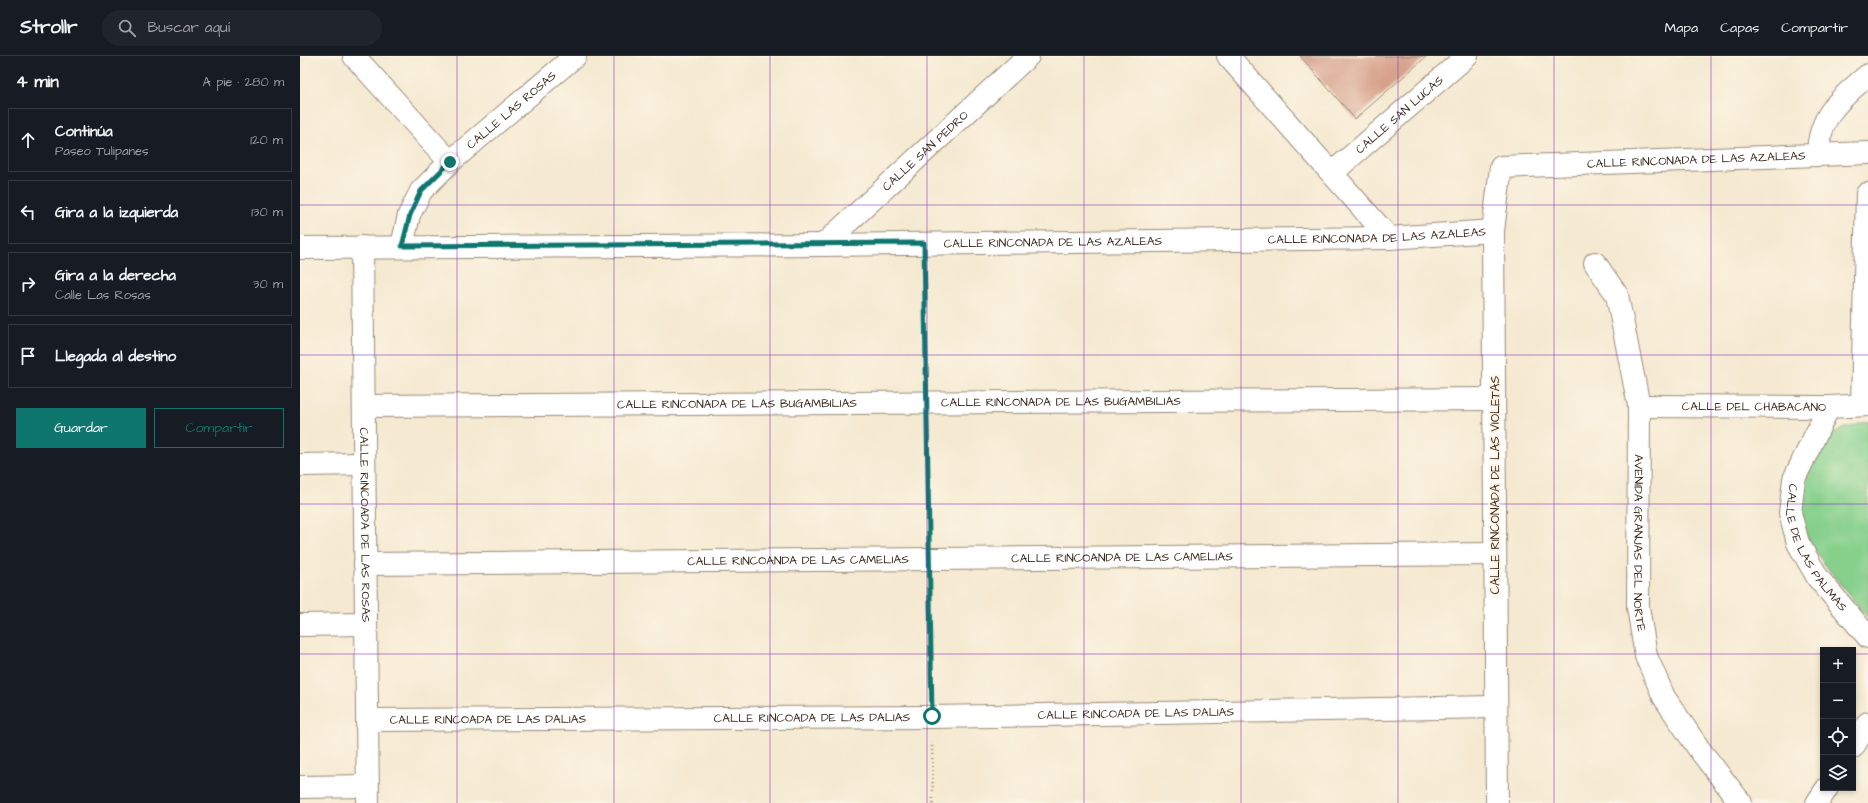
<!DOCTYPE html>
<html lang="es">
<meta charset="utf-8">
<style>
body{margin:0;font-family:"Architects Daughter",sans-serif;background:#20242c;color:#f1f3f6}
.controls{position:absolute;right:12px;bottom:12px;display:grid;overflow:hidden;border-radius:0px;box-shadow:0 2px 6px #0003}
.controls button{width:36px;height:36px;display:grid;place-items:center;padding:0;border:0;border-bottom:1px solid #363941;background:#171b24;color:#f1f3f6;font:20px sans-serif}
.stop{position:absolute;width:12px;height:12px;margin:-9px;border:3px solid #0f766e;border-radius:50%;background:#fff}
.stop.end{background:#0f766e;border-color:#fff;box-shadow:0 1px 4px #0008}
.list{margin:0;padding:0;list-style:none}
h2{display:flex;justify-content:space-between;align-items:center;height:52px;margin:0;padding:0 16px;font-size:17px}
h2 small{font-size:13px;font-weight:400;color:#9ea1a6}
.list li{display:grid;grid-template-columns:26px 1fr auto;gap:12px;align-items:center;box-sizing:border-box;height:64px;margin:0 8px 8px;padding:0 8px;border:1px solid #363941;border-radius:0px}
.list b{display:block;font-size:15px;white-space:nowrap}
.list p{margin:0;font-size:13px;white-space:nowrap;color:#9ea1a6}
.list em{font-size:13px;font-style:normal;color:#9ea1a6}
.actions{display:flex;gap:8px;padding:12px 16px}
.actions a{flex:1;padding:9px 0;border:1px solid #0f766e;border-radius:0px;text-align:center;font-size:14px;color:#0f766e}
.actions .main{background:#0f766e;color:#fff}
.icon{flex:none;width:22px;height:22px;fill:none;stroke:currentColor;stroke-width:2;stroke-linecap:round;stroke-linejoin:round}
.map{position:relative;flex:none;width:1568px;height:747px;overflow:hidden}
header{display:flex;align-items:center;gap:24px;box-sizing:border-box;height:56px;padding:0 20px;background:#171b24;border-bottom:1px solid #363941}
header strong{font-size:19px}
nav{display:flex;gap:22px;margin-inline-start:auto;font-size:14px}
.search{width:280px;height:36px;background:#20242c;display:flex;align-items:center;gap:10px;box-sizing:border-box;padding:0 14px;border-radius:22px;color:#9ea1a6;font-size:15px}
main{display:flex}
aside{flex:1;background:#171b24}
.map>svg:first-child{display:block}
</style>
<header>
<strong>Strollr</strong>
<div class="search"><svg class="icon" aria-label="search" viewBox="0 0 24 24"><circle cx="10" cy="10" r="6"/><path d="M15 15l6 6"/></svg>Buscar aquí</div>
<nav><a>Mapa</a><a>Capas</a><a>Compartir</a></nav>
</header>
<main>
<aside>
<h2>4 min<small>A pie · 280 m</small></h2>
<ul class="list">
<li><svg class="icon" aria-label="ahead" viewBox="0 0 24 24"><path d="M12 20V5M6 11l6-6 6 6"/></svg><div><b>Continúa</b><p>Paseo Tulipanes</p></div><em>120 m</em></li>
<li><svg class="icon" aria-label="left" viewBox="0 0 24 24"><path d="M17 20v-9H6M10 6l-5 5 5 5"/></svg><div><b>Gira a la izquierda</b></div><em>130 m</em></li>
<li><svg class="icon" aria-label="right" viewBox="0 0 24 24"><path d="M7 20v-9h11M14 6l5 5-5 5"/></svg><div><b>Gira a la derecha</b><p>Calle Las Rosas</p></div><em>30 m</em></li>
<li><svg class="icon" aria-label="arrive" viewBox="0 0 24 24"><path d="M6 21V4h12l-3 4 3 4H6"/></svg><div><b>Llegada al destino</b></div></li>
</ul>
<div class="actions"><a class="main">Guardar</a><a>Compartir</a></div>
</aside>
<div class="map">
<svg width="1568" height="747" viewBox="0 0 1568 747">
<rect width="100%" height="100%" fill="#fcf5e5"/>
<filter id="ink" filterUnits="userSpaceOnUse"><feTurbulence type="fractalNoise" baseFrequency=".025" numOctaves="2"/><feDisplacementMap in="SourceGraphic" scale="8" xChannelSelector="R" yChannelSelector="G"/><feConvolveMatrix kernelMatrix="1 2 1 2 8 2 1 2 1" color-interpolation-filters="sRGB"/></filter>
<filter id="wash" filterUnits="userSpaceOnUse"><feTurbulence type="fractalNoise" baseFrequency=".012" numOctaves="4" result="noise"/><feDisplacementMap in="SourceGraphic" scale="16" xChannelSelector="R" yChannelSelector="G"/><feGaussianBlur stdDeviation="0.9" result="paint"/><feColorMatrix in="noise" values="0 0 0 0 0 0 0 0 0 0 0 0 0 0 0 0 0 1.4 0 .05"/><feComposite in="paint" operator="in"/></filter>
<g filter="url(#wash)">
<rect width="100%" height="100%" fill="#f5e9d1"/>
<path fill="#86d08c" stroke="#607d55" d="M1568,365V562L1522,505L1506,479L1495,439L1520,385L1543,373Z"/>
<g id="blocks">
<path fill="#d7a28d" d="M1000,0H1127L1055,63Z"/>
</g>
</g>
<g filter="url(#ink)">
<use href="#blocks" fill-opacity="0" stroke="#988a78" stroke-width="1"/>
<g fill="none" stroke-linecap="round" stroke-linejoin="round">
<g stroke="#988a78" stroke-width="24">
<g id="minor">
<path d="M54,0L150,106"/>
<path d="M928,0L1089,182"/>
<path d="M1518,98C1519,59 1540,43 1568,19"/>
<path id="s1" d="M1032,117L1167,0"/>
<path id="s2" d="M523,189L728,0"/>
<path id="s3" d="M102,190L109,159L121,135L150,106L275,0"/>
<path id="s4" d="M62,191L68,747"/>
<path id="s5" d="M0,192L523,189L1089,182L1193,175"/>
<path id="s6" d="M1295,207L1317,239L1339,350L1338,551L1346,600L1364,641L1399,693L1441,747"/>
<path d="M1562,349L1567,138"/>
<path id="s7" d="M64,350L1194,343"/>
<path id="s8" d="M1339,350L1529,351L1568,349"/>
<path id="s9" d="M1529,351L1494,423L1490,457L1498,487L1518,522L1568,581"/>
<path d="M0,409L64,408"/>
<path id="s10" d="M65,508L1195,498"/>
<path d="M0,569L66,568"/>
<path id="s11" d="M67,664L632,661L1196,651"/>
<path d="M1553,691L1568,667"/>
<path d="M0,731L67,730"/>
<path id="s12" d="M1197,747L1193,175L1201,111L1568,97"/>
<path d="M1517,747L1527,732"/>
</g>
</g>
<path stroke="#988a78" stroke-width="2.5" stroke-dasharray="1 3" stroke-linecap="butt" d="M625,212L627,323
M628,372L629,479
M630,528L631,637
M632,686L633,747"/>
<use href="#minor" stroke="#fff" stroke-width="22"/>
</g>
</g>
<g fill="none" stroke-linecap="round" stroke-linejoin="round" filter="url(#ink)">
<path stroke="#0f766e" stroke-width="5" d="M150,106L121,135L110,159L102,190L624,187L632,660"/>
</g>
<path fill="none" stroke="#7b2cbf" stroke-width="1" stroke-opacity="0.55" d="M157,0V747M314,0V747M470,0V747M627,0V747M784,0V747M941,0V747M1098,0V747M1254,0V747M1411,0V747M0,149H1568M0,299H1568M0,448H1568M0,598H1523M1553,598H1568"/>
<g text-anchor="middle" stroke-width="4" stroke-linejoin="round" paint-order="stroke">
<g font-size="12" fill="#3b2a1e" stroke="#fcf5e5">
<text dy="4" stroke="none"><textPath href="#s3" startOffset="180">CALLE LAS ROSAS</textPath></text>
<text dy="4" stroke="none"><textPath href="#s1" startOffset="89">CALLE SAN LUCAS</textPath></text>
<text dy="4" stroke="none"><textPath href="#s2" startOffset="139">CALLE SAN PEDRO</textPath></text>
<text dy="4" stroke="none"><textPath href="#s12" startOffset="832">CALLE RINCONADA DE LAS AZALEAS</textPath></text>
<text dy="4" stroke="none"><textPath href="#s5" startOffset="1077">CALLE RINCONADA DE LAS AZALEAS</textPath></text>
<text dy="4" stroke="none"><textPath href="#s5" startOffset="753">CALLE RINCONADA DE LAS AZALEAS</textPath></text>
<text dy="4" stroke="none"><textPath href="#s7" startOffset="697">CALLE RINCONADA DE LAS BUGAMBILIAS</textPath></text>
<text dy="4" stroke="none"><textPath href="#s7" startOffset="373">CALLE RINCONADA DE LAS BUGAMBILIAS</textPath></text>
<text dy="4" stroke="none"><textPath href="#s8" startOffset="115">CALLE DEL CHABACANO</textPath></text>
<text transform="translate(1195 429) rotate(-90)" y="4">CALLE RINCONADA DE LAS VIOLETAS</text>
<text dy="4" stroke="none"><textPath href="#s4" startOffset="278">CALLE RINCOADA DE LAS ROSAS</textPath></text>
<text dy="4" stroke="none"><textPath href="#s6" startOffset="289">AVENIDA GRANJAS DEL NORTE</textPath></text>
<text dy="4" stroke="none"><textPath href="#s9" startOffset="156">CALLE DE LAS PALMAS</textPath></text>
<text dy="4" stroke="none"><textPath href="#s10" startOffset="757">CALLE RINCOANDA DE LAS CAMELIAS</textPath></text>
<text dy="4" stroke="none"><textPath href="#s10" startOffset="433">CALLE RINCOANDA DE LAS CAMELIAS</textPath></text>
<text dy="4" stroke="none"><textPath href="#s11" startOffset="769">CALLE RINCOADA DE LAS DALIAS</textPath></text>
<text dy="4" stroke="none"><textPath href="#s11" startOffset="445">CALLE RINCOADA DE LAS DALIAS</textPath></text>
<text dy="4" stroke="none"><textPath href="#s11" startOffset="121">CALLE RINCOADA DE LAS DALIAS</textPath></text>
</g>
</g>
</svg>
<div class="controls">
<button>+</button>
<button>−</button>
<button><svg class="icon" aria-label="locate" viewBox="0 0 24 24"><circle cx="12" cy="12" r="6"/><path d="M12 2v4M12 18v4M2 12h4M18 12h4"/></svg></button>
<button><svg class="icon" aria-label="layers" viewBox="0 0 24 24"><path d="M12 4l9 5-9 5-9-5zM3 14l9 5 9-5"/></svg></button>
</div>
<div class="stop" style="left:632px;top:660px"></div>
<div class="stop end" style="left:150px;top:106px"></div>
</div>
</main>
